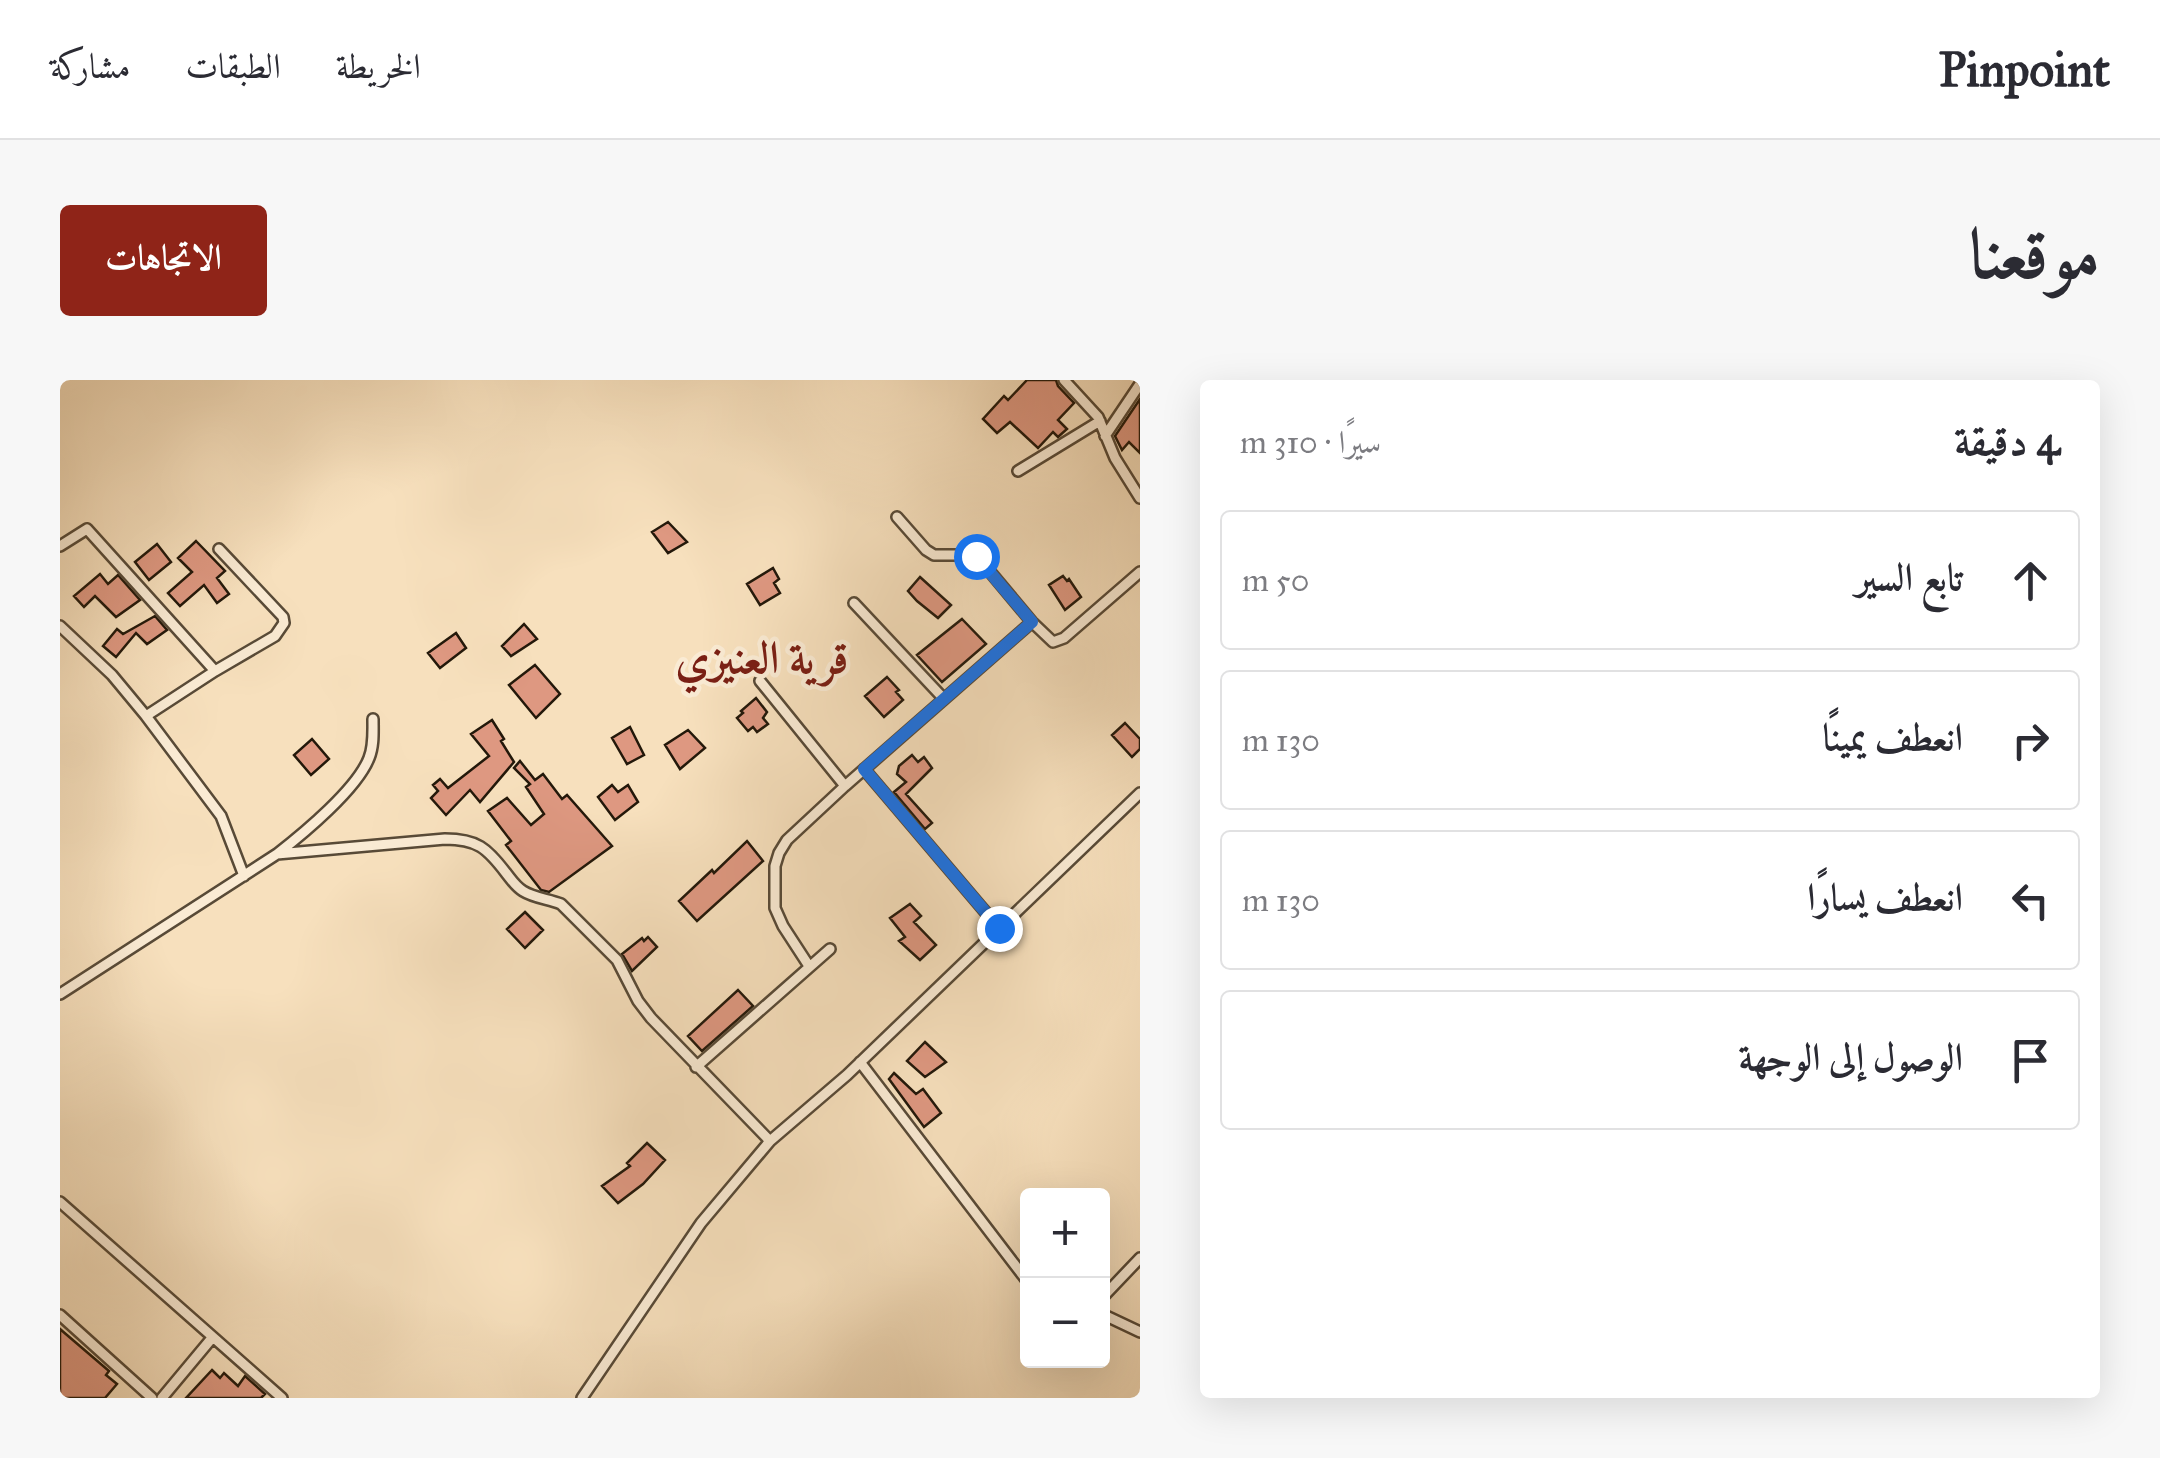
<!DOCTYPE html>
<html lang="ar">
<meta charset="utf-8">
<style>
body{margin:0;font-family:"IM FELL Great Primer",Amiri,serif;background:#f7f7f7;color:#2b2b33;direction:rtl}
.controls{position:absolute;right:30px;bottom:30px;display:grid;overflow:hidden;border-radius:10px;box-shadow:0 10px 40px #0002}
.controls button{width:90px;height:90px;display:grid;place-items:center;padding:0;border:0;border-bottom:2px solid #e1e1e2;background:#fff;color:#2b2b33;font:50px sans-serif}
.stop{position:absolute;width:30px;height:30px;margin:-22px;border:8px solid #1a73e8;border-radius:50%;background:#fff}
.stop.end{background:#1a73e8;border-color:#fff;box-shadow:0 2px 10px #0008}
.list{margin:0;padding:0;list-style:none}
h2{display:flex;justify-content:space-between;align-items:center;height:130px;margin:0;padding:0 40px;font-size:42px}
h2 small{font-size:32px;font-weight:400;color:#7c7c81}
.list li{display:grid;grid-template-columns:65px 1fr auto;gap:30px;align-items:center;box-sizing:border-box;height:140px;margin:0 20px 20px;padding:0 20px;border:2px solid #e1e1e2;border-radius:10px}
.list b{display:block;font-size:38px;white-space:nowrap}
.list em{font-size:32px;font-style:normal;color:#7c7c81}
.icon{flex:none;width:55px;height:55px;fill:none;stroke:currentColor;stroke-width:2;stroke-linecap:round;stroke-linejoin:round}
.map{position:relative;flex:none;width:1080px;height:1018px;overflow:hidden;direction:ltr;border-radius:10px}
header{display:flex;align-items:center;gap:60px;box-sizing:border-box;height:140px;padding:0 50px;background:#fff;border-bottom:2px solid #e1e1e2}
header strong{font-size:48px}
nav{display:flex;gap:55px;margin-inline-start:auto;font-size:35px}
.intro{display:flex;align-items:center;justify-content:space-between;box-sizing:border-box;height:240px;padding:0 60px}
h1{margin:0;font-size:70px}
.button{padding:25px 45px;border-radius:10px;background:#8f2418;color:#fff;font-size:35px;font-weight:700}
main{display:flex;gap:60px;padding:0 60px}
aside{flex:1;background:#fff;border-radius:10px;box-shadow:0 10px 40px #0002}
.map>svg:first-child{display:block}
</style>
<header>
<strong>Pinpoint</strong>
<nav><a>الخريطة</a><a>الطبقات</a><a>مشاركة</a></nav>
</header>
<div class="intro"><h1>موقعنا</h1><a class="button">الاتجاهات</a></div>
<main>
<aside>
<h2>4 دقيقة<small>سيرًا · 310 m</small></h2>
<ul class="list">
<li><svg class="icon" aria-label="ahead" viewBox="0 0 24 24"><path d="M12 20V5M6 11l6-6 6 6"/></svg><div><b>تابع السير</b></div><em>50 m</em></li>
<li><svg class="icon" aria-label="right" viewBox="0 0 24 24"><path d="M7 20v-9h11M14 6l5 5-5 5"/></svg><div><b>انعطف يمينًا</b></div><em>130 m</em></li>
<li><svg class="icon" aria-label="left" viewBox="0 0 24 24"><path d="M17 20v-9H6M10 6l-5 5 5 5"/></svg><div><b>انعطف يسارًا</b></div><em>130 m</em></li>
<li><svg class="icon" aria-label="arrive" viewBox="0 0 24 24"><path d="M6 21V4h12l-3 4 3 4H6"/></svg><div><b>الوصول إلى الوجهة</b></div></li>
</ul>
</aside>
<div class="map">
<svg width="1080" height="1018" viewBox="0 0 1080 1018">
<rect width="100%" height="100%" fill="#f7e0bd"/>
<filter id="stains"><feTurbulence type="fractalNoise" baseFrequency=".002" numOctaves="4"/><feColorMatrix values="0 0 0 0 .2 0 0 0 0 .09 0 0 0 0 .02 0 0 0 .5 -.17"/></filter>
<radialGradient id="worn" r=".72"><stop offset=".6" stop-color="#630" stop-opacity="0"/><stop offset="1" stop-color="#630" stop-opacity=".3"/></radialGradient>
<path fill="#de9881" stroke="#23180a" stroke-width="2.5" d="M967,0H996L998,6L1014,23L998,40L1007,49L998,57L993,52L978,68L950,42L937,53L923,39L944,16L948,20Z
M1080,19V73L1069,62L1062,70L1055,56Z
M608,142L627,162L608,173L592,152Z
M136,161L165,191L157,198L169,214L157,223L144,205L120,226L108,213L132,192L118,178Z
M97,164L111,182L89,200L75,182Z
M713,188L719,199L714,203L720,213L700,225L687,204Z
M40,194L48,204L58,195L80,220L56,237L35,216L24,227L14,216Z
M1003,196L1007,201L1009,199L1021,217L1005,230L989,205Z
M860,197L891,225L878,238L857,221L848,211Z
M95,236L107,250L87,264L76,253L56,277L43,266L57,249L63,254Z
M902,239L926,264L882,302L857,275Z
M464,244L477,259L451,276L442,266Z
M396,253L406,268L380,288L368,273Z
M475,285L500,314L476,338L449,305Z
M827,297L839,310L836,312L843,320L824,337L805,316Z
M696,318L707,332L703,338L708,344L697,352L693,347L688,351L677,338L683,333L681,331Z
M432,340L444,359L441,361L454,382L420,422L410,410L386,435L371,418L378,411L373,405L380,399L388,408L429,376L411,354Z
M1065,343L1080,359V369L1072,377L1052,355Z
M570,347L584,375L567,384L552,358Z
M628,350L645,368L620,389L605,365Z
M252,359L269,379L251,395L234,375Z
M852,375L858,382L864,377L872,388L846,414L872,443L865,449L834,412L846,402L837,394L839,386Z
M460,381L475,400L483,394L502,419L507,415L552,466L489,512L481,510L446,465L451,461L428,431L447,418L471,445L484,434L466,407L470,404L454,388Z
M552,405L558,412L568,405L578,422L555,440L538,417Z
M687,461L703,481L637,541L619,521L652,490L654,493Z
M850,524L861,536L854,542L876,565L860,580L839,561L845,557L830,538Z
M465,532L483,550L465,568L447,549Z
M588,557L597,567L572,591L562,574L582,558L584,561Z
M678,610L693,626L642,671L628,656Z
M865,662L886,682L865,697L847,681Z
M834,693L856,714L863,709L881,733L864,747L829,699Z
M587,763L605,780L583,804L558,823L542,806L570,786L567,783Z
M0,949L49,991L46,995L57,1004L45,1018H0Z
M152,990L160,998L164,993L178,1006L185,996L205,1014L201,1018H126Z"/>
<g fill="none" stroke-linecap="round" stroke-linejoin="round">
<g stroke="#584a37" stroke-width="14">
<path id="minor" d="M1004,0L1038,37L1055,78L1080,118
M1045,56L1080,4
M958,91L1040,41
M837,137L866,170L874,175H916L972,242L993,262L1004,258L1080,192
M0,166L27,149L155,291L215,256L224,243L223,237L159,169
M794,223L884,319
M0,246L52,295L86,336L161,436L184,496
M700,301L785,406
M86,336L155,291
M804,389L939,548
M217,474L385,459C417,459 427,468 446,493C451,499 455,506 463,511C474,518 489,519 501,524L557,580L578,621L591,638L710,761
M749,586L723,546L715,528V486L719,473L727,460L785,406L972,242
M0,614L217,474C244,453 297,409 309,378C314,366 313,352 313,339
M800,682L968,902
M636,687L770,569
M0,822L222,1018
M1042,918L1080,878
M1042,934L1080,952
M0,935L92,1018
M102,1018L152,958
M522,1018L641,843L710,761L787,695L1080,413"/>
</g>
<use href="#minor" stroke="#faebd4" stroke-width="9"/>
</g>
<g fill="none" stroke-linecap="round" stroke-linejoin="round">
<path stroke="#1a73e8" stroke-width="12" d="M916,176L972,242L804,389L939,548"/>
</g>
<g text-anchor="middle" stroke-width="9" stroke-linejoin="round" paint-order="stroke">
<g font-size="45" font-weight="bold" fill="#7a1f14" stroke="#faebd4">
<text x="702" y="293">قرية العنيزي</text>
</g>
</g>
<rect width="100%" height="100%" filter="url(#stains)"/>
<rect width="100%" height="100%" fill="url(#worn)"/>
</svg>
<div class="controls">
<button>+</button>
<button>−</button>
</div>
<div class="stop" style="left:916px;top:176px"></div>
<div class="stop end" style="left:939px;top:548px"></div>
</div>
</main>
